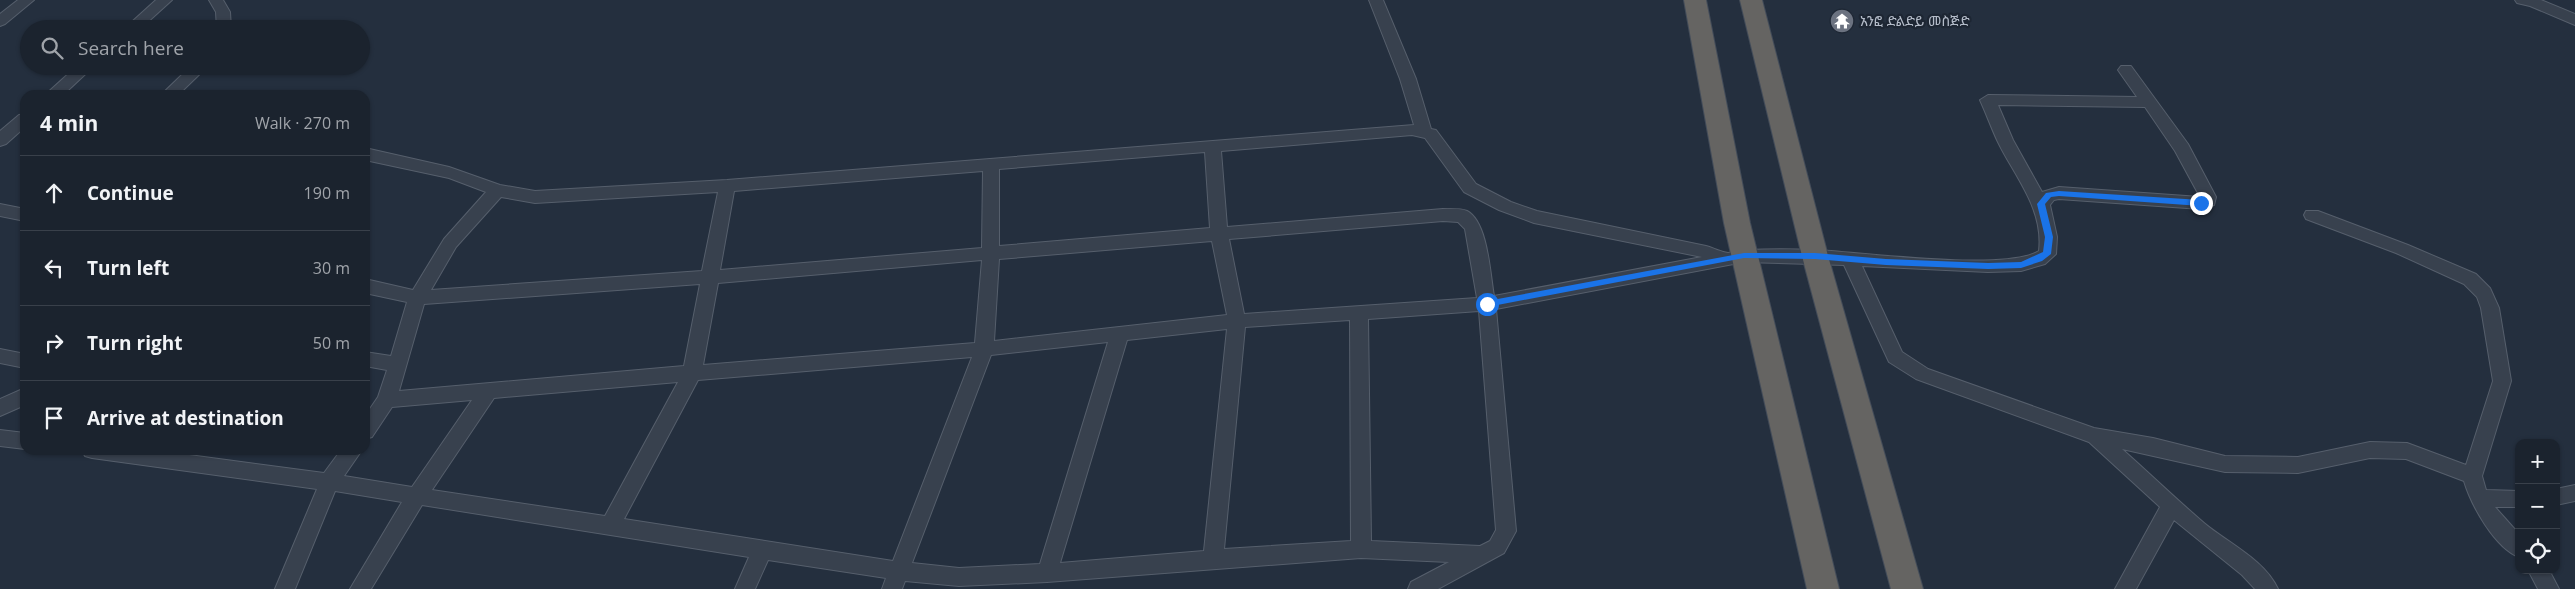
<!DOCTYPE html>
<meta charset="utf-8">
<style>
body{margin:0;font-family:"Open Sans","Noto Sans Ethiopic",sans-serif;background:#282f3a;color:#f1f3f6}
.controls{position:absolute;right:15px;bottom:15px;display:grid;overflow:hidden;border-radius:10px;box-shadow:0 1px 4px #0004}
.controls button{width:45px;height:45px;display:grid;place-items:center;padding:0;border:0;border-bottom:1px solid #39404a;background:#1b232e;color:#f1f3f6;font:25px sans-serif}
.stop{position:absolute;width:15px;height:15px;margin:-11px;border:4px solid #1a73e8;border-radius:50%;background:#fff}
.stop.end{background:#1a73e8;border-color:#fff;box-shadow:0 1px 5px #0008}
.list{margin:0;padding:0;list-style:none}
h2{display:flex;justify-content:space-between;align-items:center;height:65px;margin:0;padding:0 20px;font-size:21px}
h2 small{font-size:16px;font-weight:400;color:#a0a4aa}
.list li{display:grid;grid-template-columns:32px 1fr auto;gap:15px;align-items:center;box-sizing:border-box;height:75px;padding:0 20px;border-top:1px solid #39404a}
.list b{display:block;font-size:19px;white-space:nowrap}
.list em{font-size:16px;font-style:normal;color:#a0a4aa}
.icon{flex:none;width:28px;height:28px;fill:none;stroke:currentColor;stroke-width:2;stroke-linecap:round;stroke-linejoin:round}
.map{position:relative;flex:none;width:2575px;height:589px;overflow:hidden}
.search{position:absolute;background:#1b232e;box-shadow:0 1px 4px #0004;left:20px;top:20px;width:350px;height:55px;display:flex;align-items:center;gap:12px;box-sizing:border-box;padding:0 18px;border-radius:28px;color:#a0a4aa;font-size:19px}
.panel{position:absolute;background:#1b232e;box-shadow:0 1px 4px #0004;left:20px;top:90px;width:350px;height:365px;border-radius:15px}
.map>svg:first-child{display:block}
</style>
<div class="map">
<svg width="2575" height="589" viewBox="0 0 2575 589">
<rect width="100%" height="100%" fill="#242f3e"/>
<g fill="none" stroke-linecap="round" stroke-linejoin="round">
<g stroke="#565f6c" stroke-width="2">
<path id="minor" d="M18,0H34L5,24L0,26V14Z
M156,0H172L140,29H124Z
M209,0H223L230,12L231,29H217L216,12Z
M1369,0H1383L1416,79L1431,129L1436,130L1476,184L1511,202L1537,211L1706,246C1713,248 1721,252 1728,253C1734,253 1740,250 1747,250C1769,249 1793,249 1815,250C1861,252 2005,272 2039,251C2044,208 2014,176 1997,140C1991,127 1986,113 1980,100L1988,95L2137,97L2118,70L2121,66H2131L2188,144L2216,197L2214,205L2201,209L2059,199L2054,200L2050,205L2057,237L2056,254L2045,264L2021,271L1988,272L1862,266L1902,352L1928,369L2094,428L2153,438L2225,456L2298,457L2370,442L2407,443L2466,465L2493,381L2481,308L2477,297L2464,284L2396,253L2306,219L2304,215L2306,211H2318L2408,245L2476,274L2490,288L2499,308L2511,381L2482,476L2486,490L2519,491V507H2495L2519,534V557C2495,548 2471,505 2464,481L2406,459L2370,458L2298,473L2225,472L2122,449C2149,473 2176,499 2204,523C2228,543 2265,560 2278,589H2255L2242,575L2174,520L2136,589H2115L2160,507L2089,442L1916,379L1889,362L1844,265L1744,262L1496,309L1516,531L1504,553L1438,589H1408L1411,582L1449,562L1361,558L1047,582L959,586L905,581L902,589H882L886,578L768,560L755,589H735L749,557L422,505L371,589H350L402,502L335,491L295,589H275L317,489L92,458L85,456L82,450H152L324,473L341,450H362L344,476L412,487L472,400L392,407L372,437L365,439V416L378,397L387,370L365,366V352L391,356L407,302L365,293V279L413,290L444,239L486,192L449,178L365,160V148L449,167L500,185L535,191L727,180L1414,125L1400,79ZM1998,105L2145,107L2175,151L2200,197L2059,187L2042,192L2013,140ZM1412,135L1425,138L1464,192L1499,210L1534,223L1702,257L1494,296C1490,274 1488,222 1467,211C1460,208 1450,209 1443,209L1227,227L1221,151ZM1205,152L1210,228L999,246V169ZM983,171L982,248L720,270L734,191ZM718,192L702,271L431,290L456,247L501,197L535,203ZM1443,221L1458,222L1465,229L1477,298L1244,314L1229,239ZM1212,241L1227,315L994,341L999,259ZM982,260L975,343L703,365L718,283ZM700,284L684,366L399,391L424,304ZM1479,311L1496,530L1490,541L1480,546L1371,541L1368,319ZM1350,320L1351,541L1224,549L1245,327ZM1227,329L1204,551L1060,563L1127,340ZM1108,342L1040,564L959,568L912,563L991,355ZM972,357L893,561L624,519L698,380ZM678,382L605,516L432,490L494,398Z
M2515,0H2541L2575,14V25L2530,6L2517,3Z
M77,66H94L63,95H45Z
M191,66H208L178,95H161Z
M25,114V127L6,144L0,146V131L19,115Z
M0,204L25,209V221L0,216Z
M0,349L25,354V368L0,363Z
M25,388V405L0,416V399Z
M0,430L25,433V449L0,446Z
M2575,485V501L2556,505V489Z
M2528,570H2549L2559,589H2538Z"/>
</g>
<g stroke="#434c59" stroke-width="2">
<path id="trunk" d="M1684,0H1706L1750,223L1839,589H1807L1724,223Z
M1740,0H1762L1828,256L1923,589H1891L1802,256Z"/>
</g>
<use href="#minor" fill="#38414e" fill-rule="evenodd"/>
<use href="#trunk" fill="#656462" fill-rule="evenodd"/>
</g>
<path fill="#1a73e8" d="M2059,191L2201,200L2205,203L2201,206L2059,196L2051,197L2045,204L2053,237L2051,254L2042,261L2021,268L1988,269L1886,265L1815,259L1744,258L1487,307L1483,304L1487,301L1744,253H1815L1886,259L1988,263L2021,262L2043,252L2045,237L2037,204L2046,193Z"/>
<defs>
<g id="temple-disc" transform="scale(1.25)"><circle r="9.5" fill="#6b7280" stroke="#1d2633"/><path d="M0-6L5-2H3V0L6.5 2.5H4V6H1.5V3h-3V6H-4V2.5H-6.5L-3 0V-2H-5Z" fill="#fff"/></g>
</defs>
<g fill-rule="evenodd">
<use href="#temple-disc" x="1842" y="21"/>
</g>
<g text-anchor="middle" stroke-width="4.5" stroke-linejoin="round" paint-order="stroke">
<g font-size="14" fill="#b4bcc9" stroke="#1d2633" text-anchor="start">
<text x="1860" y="26">አንፎ ድልድይ መስጅድ</text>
</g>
</g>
</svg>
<div class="controls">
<button>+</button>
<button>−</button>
<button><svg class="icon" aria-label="locate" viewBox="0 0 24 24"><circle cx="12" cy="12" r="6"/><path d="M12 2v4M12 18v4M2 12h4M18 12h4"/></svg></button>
</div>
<div class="stop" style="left:1487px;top:304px"></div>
<div class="stop end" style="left:2201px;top:203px"></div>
<div class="search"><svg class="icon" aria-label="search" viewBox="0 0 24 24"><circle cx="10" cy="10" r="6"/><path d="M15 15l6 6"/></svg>Search here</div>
<section class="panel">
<h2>4 min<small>Walk · 270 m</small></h2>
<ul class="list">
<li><svg class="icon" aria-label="ahead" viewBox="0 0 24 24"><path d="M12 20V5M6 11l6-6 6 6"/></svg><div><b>Continue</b></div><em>190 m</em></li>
<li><svg class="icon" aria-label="left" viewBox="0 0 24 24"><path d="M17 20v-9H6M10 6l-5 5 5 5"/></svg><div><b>Turn left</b></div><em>30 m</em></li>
<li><svg class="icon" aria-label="right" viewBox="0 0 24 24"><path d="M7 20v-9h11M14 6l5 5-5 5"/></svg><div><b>Turn right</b></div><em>50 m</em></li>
<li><svg class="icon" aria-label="arrive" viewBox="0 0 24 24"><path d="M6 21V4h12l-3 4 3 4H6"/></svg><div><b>Arrive at destination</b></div></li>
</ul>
</section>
</div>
